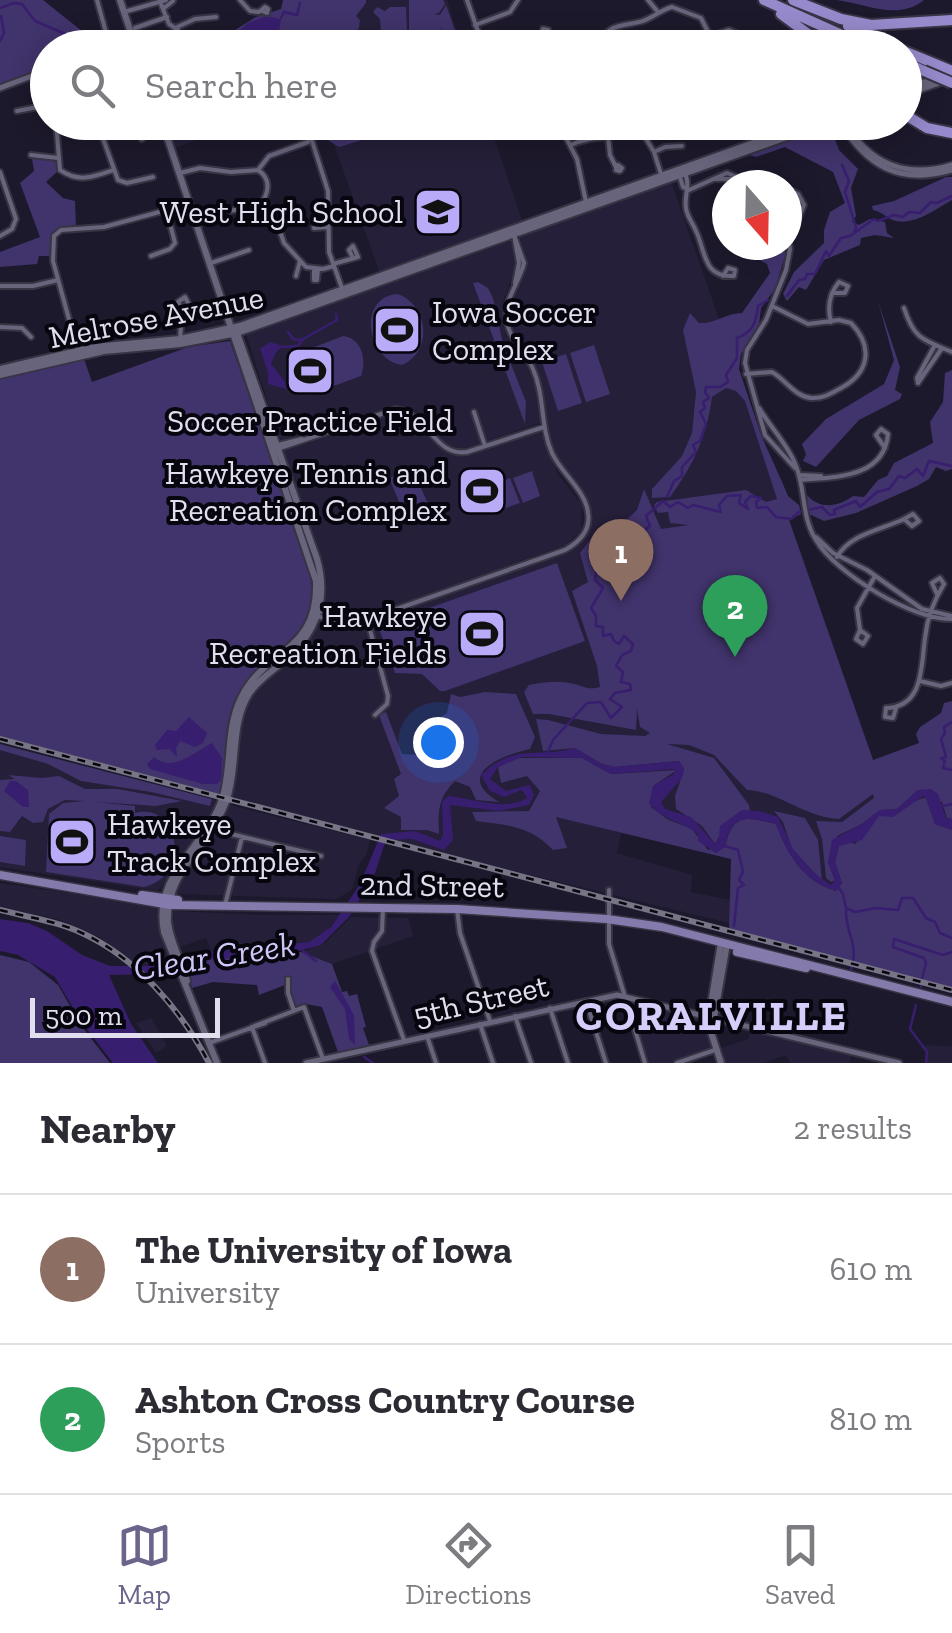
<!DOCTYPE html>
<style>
body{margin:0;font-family:"Zilla Slab",serif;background:#f2f2f3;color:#2b2b33}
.compass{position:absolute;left:712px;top:170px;width:90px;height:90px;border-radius:50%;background:#fff;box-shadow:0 5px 25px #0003;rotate:160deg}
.scale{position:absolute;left:30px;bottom:25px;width:190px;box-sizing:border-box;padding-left:10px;border:5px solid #e1dfed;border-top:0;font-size:28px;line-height:35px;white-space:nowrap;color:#e1dfed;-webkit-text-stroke:8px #07060e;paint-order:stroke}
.you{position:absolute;left:438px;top:742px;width:35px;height:35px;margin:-25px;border:8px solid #fff;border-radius:50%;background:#1a73e8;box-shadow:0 0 0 15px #1a73e833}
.badge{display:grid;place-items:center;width:65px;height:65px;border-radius:50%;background:#6b658b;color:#fff;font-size:32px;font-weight:700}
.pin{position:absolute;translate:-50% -82px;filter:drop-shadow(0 2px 5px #0008)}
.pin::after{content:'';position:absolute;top:52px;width:35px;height:30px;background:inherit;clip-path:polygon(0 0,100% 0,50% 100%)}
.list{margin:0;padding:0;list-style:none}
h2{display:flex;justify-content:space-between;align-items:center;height:130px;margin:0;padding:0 40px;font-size:42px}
h2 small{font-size:32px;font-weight:400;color:#7c7c81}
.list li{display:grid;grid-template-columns:65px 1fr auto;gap:30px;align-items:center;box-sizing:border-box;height:150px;padding:0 40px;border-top:2px solid #e1e1e2}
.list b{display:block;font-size:38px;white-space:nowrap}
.list p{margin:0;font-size:32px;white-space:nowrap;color:#7c7c81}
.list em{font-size:32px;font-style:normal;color:#7c7c81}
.icon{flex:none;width:55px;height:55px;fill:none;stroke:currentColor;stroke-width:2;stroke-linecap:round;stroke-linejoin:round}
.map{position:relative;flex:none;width:952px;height:1063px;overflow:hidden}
.search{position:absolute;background:#fff;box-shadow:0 5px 25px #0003;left:30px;right:30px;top:30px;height:110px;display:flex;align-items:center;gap:25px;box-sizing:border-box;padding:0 35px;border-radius:55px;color:#7c7c81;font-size:38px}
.sheet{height:430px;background:#fff}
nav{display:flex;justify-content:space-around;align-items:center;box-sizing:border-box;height:140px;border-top:2px solid #e1e1e2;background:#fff;font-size:28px;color:#7c7c81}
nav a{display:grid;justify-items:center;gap:5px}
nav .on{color:#6b658b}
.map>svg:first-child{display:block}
</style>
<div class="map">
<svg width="952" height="1063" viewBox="0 0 952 1063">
<rect width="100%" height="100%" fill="#1d192c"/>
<path fill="#251f39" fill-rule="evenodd" d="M313,0H447L462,47H301L292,24Z
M165,122L249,123L174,148Z
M322,123H489L524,226L381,276L334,145Z
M671,182L875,764L952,737V991L611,902V899L835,956L729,923L394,842L229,796L241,717L254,689L291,657L318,620L365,623L386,695L385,703L377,710L379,713L390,698L370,625L372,620L566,551L584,537L590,520L588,505L554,453L545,425L539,381L509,323V302L524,263L520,237ZM621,833L731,859L730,900L691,892L692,875L617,853Z
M511,241L517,263L504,299L503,323L506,336L528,367L535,385L540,423L486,441L477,411L471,412L482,443L461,449L447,445L416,411L397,405L280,440L246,334Z
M399,412L412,418L451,455L464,456L540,431L557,473L582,505L581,530L566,545L383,610L352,616L325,610L327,581L323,561L283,451Z
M0,743L64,761L217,801L213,812L158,891L0,867Z
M230,805L370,840L367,853L359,864L352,890L336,899L178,894L180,880Z
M0,883L157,906L160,910V928L172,962L159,966L134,965L101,938L81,929L57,919L0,907Z
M174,911L261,915H339L327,931L309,942L211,951L206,938L177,948L172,935Z
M351,917L408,918L413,936L332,964L301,952L325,943Z
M628,1000L706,1021L713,1049L670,1063H648Z
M151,1018L167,1046L156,1053L136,1023Z
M752,1029L852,1056L849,1063H790L786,1055L763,1063H724L719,1049L748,1039Z
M921,1045L952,1046V1063H926L927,1053Z"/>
<path fill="#41336b" d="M0,0H43L102,47L48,48L47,68L0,86Z
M283,0H366V3L356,16L360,20L359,28L351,36L345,32L341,40L324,46L316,44L312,47L301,34L297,37L294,31L255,46L217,47L222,44L216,38L196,36L186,48L194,35L206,31L230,33L256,17L281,9Z
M409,0H443L445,4L439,13L434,14L440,15L446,5L461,47H443L441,26L440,47H409Z
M837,0H924C898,21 866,4 837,0Z
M377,7L385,11L390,7H406L407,31L388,36L387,32H381L380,19L373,12Z
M322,123H371V133L362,140L339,147L329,141Z
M831,129L839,150L858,169L851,188L856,216L852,222L859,225L870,219L885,222L887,233L894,238L875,235L861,238L860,245L824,260L806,290L799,287L787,301L783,294L794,272L824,243V230L830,212L845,203L833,172L785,147L756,157L749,155L804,135Z
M35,158L56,162L58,171L46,182L63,198L75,201L76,227C56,229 49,235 51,256H39L37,264L0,267V252L40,237L20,183L34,171L32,159Z
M946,177H952V200C936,209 915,225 896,221C887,219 883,212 873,210L872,206L894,201Z
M743,245H781L786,253L775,289L761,308L759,324L741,354L739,369L761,435L783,484L788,496L799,505L801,514L789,520L873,760L919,743L916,734L920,727L941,713L944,703L952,701V819L947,818L942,802L918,790L897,809L880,810L862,824L837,836L828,862L835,880L831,882L826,878L822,839L816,821L842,822L874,798L873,794L839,819C803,817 778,791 747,790L714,755L689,745L667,744L714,758L749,805L750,811L721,833L715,844L702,826L676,809L675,796L684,770L679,761L615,767L602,764L575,748L543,751L536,719L548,720L601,734L645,736L650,733L640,727L637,709L636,730L549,714H533L524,692L529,685C543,682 560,680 574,684C586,687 588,690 600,687L597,666L572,591L588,582L580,553L597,531L622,524L637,510L644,489L661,529L689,525L670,523L668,512L658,513L654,505L657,502L746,490L766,502L777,499L745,401L736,391L726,388L712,397C707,436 693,466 670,497L652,498V489L682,456L692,433L696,392L683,330L690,313L699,323C715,324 726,313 742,313L770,273L767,264L758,259L756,249Z
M478,282L488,288L493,298L503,344L526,402L525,424L473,283Z
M398,294C428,305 434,351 402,365C366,360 357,296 398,294Z
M878,301L900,367L895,390L902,394L900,399L859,420L816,467L803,461L806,454L802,444L826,419L884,384L894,360Z
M343,336C362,338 367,360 361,376L309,395L301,393L289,374L291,356Z
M230,341L309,566C323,649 268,639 238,694C222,722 227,762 220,794L0,736V379L84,359L92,382L188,347Z
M594,345L610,394L586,402L570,353Z
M566,354L582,403L558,411L542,362Z
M952,370V469L946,471L936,467L929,479L917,486L856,513L824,521L809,514L807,495C820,510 838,507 853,496L864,497L878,480L887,476L894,463L933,443L930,422L943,402L945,373Z
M412,468L430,508L406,518L389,478Z
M532,471L540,496L523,503L513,478Z
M510,478L520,503L503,509L493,485Z
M557,563L585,641L445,691H440L422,674L395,673L378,626Z
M485,692L516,694L535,737L530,749C503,755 452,774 499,802L476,800L470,787L455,781C438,798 438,811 439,834L427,830H401V817L384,808L399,796L394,779L401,774L379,715L386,712L402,754L420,755L433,740L430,724L447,713L451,694L460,697Z
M0,744L3,745L212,799L210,806L151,792L81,781L48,764L0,750Z
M515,758H582L611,774L677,770L653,786L651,807L667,819L692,829L708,850L725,847C733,812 746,817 776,824C787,854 804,882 836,891L842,883L835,862L839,846L848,841L855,844L879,816C907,815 909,799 926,798L935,824L952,830V988L729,929L731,859L556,817L567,848L553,850C530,826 507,825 476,821L472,812L529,811L540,791L527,776L501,783L498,767Z
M8,775L42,778L59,776L85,789H118L182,801L156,806L96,802L135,806V813C180,801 192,876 144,887L46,872L49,814L63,803L85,801L65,800L48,809L43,822L33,823L22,816L10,832L0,831V780L15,779Z
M774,811L805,818L818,840L822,881L792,849L783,822Z
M0,836L26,840L25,866L0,862Z
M301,952L332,964L342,992L347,991L349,996L357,994L366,1027L363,1028L369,1045L338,1052L322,1007L306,1004L295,1008L285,985L259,995L257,985L213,982L192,988L186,966L204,959Z
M0,955L29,962L58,985L83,1028L110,1063H0Z"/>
<path fill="#381e6e" d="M266,16L281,19L279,31L257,41L244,40L239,31L248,23Z
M694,123H726L734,126L735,132L722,140Z
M270,342L282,346L275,354L271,364L285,382L286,389L268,384V372L260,349Z
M189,717L207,733L203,743L195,747L180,741L176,748L177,757L169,749L157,750L155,745L167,730L176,731Z
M212,743L222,758L221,780L217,784H203L150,769L147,764L154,757C172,773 193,753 212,743Z
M575,748L602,764L615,767L679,761L684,768L682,778L661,802L665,809L691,817L715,844L719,838L720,826L742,810L760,811L778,817L793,849L813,872L831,885L835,880L828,862L832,840L862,824L880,810L897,809L918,790L931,789L938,794L946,818L952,819V830L935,824L926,798L923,796L893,817L879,816L862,840L839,846L835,862L842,883L836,891C804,882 787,854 776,824C746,817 732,812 725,847L716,853L698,841V834C682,821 661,820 649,803L653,786L674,774L675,769L611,774L582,758L522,757L498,767L490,779L506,791L530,785L534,795L529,805L498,811L450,805L453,840L444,850L412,839L386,840L375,873L350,916L321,945L283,955L201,960L161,974L109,975L131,1024L158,1063H113L80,1020L55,977L18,955L0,951V919L28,923L47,931L82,955L110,966H159L206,952L309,942L331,927L360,884L381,834L415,831L440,841L443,835L442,802L448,796C473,798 504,812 527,798L522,790L504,797L490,791L481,775C515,742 537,759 575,748Z
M10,781H16L28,790L29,807H23L4,791Z
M335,981L354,1015L355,1045L349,1039L345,1009L330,987Z"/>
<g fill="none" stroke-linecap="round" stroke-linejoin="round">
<path stroke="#381e6e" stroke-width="2.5" d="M0,8L14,3L22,4L35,21L70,36L80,48
M281,18L284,12L297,15L300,3
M0,41L4,33L1,16
M220,47L244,36
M842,165L849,181L845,192L856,227L854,233
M787,296L799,280L805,279L807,274H815L826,251L829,256L841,238L850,236L874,219L878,221L894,215L903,217L909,212L920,213L931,202L937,203L952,196
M288,332L293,339L302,340
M282,347L298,346L303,339L337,320L336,314
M667,497L674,481L682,476V467L696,452L693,445L700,441L706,424L700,412L705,408L703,402L709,398L705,392L706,387H720L728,382L726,375L737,358V338C753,332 756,323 758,306L768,300
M808,510L822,507L830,515L835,514L834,510L856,501L860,507L877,492L889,489L899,476L905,478L917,469L923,476L929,461L952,466
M952,722L944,727L945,733L941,739L946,757L941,758L945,761L943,768L952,770
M547,754L553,740L587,703L601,702L611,718L622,707L610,699L615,693L631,690L630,684L621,682L623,672L616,666L622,655L631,651L633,644L624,636L619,644L614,641L611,634L603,636V627L596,626V616L591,608L603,588L595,580L597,566L591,561L593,555L627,551L638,535L650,526L646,516L663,501L670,507L678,502L688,508L693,505L721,512L719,505L727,496L741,495L739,503L748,509L745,502L751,496L761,498L756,502L757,508L767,507L776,517L791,519L800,511
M939,807L952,804
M725,846L738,850L743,872L739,880L744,885L738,888L734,926
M837,885L843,894L846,908L855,912L876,908L898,910L902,898H913L926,918L935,922L940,933L952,938
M846,910C845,929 857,944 853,961
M303,951L316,961
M851,970L852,965
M922,979L926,963L924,958L893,947L894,939L943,955L952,952
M921,987V983
M916,1005L910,1029L927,1052L926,1063
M364,1057L373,1063"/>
<g stroke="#383444" stroke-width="8">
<path id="minor" d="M97,0L110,47
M240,0L250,11L259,12L265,7L268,9L267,13L262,11
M467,0L484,48
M648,0L658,12
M161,4L169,24L175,28L195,19L216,17
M164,8L173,1
M124,12L166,0
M475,25L510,12L518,0
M135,28L167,17
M543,29L548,30L547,35L542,34Z
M166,46L176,38L178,28
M515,48L542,34
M599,48C606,22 622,27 643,21C654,17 661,10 672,7L701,18L716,48
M675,48L729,30L772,48
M40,73L48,96
M17,111L48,105
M56,122L60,170C79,183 93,177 113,170
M97,122L118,180L127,183L153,177
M306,122L328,191L329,252L343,291
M558,122L577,159L586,202
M636,122L654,152L661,174
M137,126L142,139
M104,137L147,122
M608,137L610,155L616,167
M571,145C594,134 616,140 638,131
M654,152L665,147L682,146
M31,155L58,158
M618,165L622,168L620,171L616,170Z
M258,170L269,156L308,142
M0,172L16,219L12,229L0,236
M180,173L200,168L231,172L258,170
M679,174L683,187L689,190
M686,176C690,188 684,196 686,208C687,217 693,223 696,231C706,252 703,278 734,276L735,270L728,268L723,276
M715,179H732L749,185
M787,189L798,194L804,205L791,236
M689,190L727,173L757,185
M195,218L259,205C269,195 272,179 258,170
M314,228L327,227
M787,230L790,249L786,270L766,320L747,350L745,363L765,435L795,468
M281,234L284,243L306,267L323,269L334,266
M514,235L519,263L515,283
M151,256L170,249L175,243L167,212
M211,263L249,250
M333,264L358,257L353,246L349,250L353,258
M314,270V280H317L318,269
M296,276L300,261
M0,286H33L58,280
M904,308C914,339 923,340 952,352
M831,322C827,307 829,294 839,282L848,286L845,293H832
M0,327L22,328L31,337
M180,340L182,309L178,302L185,297L189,305L182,309
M78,352L53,261L54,236L61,230L104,227L189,204
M746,374L772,372C786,380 794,396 811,398C823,399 832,393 841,388C869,373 874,347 851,323L839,320L808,324L772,306
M918,383L942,348
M918,383L917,378L935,345
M759,408C770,427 789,446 796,466C806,491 801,516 816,540C835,573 914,621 952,619
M474,412L485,446
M278,445L302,439
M277,449L396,409C427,412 434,457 467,452L544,427
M799,475L821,476
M800,480C833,477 884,479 888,434L881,429L876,435L885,448
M816,537L833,553L867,570L922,609L952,616
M837,557C850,534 881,530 904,519L912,526L919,521L913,514L904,519
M318,611L352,619
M316,616L340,621L371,618L565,550C579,542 591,530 588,513C586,491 561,473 552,453C540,426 545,396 533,369C526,352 510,341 507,322C503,300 519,284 524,263L514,235
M367,619L388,696L387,704L375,715
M860,630L868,636L863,644L856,639L860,630L857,608L875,576
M920,681L941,686L952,683
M896,708L893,718L885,717L886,708C924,707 921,666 925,638C927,619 934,600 944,584L940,578L932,583L937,594
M214,825L227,833L321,856
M609,890V944L645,1063
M225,905L242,837
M383,908L382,931L374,942L372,951L404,1040
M457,909L460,933L490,1021
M288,979V993L294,1011
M586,1001L606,1063
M550,1008L568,1063
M515,1016L531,1063
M480,1024L493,1063
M252,1027L304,1007L323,1059
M252,1027L265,1063
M427,1036L436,1063
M209,1043L265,1023
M677,1063L715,1050"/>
</g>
<g stroke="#383444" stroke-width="9">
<path id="tertiary" d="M108,48L133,38
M0,88L48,70
M840,122C867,167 900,185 952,170
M845,122C869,164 906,179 952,165
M306,1063L617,995L899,1063"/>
</g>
<g stroke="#383444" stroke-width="10">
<path id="secondary" d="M120,0L136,48
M904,89L937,78
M904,95L946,80
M162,122L316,581C319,653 265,648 241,698C226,728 232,764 223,796C208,846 152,873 164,932L217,1063
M0,369L94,347L180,339L240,326L812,122
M0,375L104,351L180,344L237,333L829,122
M187,981C182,962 170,942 168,922C165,871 212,843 227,799C238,766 230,724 249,694C257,681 271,672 283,662C315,635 329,601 317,559L237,333
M712,1029L727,944
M721,1063L708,1023L721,942"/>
</g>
<g stroke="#383444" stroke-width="11">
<path id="primary" d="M0,875L170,905L457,909L607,919L662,927L952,1002
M142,895L178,900
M737,952L806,968"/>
</g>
<g stroke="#383444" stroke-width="14">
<path id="motorway" d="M764,0L871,48
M793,0L841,19L871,25L952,20
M781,14L827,48
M848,26L897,48
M904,51L952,71
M904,62L924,71
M904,114L927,128L952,133"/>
</g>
<use href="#minor" stroke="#68647c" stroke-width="4"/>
<use href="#tertiary" stroke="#68647c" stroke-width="5"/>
<use href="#secondary" stroke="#68647c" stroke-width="6"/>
<use href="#primary" stroke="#847bac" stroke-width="8"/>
<use href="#motorway" stroke="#978acc" stroke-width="10"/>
<g stroke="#777485" stroke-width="6">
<path id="rail" d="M0,739L952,990
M0,910C27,917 56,921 82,933C137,958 181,1010 209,1063"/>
</g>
<use href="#rail" stroke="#07060e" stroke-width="2.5" stroke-dasharray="8" stroke-linecap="butt"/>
<g stroke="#383444" stroke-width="14" stroke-linecap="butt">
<path id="motorway-bridge" d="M924,71L952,83"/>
</g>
<use href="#motorway-bridge" stroke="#978acc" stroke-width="10"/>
</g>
<defs>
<g id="school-square" transform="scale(2.5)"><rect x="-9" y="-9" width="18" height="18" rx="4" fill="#b9abf7" stroke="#07060e"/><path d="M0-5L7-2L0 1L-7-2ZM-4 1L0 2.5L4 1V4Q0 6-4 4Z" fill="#111"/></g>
<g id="stadium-square" transform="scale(2.5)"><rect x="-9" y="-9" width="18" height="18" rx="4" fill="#b9abf7" stroke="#07060e"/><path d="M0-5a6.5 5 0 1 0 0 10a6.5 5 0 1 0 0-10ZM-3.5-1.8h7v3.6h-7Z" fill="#111"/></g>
</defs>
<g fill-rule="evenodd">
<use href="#school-square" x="438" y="212"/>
<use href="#stadium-square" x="397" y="330"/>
<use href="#stadium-square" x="310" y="371"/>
<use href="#stadium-square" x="482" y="491"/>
<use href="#stadium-square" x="482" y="634"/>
<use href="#stadium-square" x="72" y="842"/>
</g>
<g text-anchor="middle" stroke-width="8" stroke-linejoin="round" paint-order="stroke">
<g font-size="32" fill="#e1dfed" stroke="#07060e" text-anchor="end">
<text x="403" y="223">West High School</text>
<text x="432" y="323" text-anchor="start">Iowa Soccer<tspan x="432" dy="37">Complex</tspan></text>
<text x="310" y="432" text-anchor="middle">Soccer Practice Field</text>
<text x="447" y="484">Hawkeye Tennis and<tspan x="447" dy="37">Recreation Complex</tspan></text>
<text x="447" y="627">Hawkeye<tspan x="447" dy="37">Recreation Fields</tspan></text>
<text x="107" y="835" text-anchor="start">Hawkeye<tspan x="107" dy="37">Track Complex</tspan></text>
</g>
<g font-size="32" fill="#e1dfed" stroke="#07060e">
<text transform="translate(156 317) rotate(-11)" y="11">Melrose Avenue</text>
<text transform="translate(432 885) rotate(1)" y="11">2nd Street</text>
<text transform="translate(481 1000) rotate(-13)" y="11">5th Street</text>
</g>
<g font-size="35" font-style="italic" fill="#cfc7f5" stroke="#07060e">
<text transform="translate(214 956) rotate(-9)" y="12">Clear Creek</text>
</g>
<g font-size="42" font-weight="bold" letter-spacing="2.5" fill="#d5cefa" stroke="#07060e">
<text x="712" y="1030">CORALVILLE</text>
</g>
</g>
</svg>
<svg class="compass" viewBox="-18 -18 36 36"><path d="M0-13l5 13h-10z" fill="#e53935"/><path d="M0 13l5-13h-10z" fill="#7c7c81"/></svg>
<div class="scale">500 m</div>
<div class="you"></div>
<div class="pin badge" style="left:621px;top:601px;background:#8d6e63">1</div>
<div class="pin badge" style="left:735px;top:657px;background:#2e9e5b">2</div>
<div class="search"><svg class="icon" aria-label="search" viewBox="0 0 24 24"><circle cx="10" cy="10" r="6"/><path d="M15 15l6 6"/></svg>Search here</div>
</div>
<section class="sheet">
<h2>Nearby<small>2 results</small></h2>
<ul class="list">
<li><span class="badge" style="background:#8d6e63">1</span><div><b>The University of Iowa</b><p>University</p></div><em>610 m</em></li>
<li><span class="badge" style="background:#2e9e5b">2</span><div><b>Ashton Cross Country Course</b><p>Sports</p></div><em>810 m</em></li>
</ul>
</section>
<nav>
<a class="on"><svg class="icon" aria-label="map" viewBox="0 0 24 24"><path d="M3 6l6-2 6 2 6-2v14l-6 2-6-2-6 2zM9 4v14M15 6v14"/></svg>Map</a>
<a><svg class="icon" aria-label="directions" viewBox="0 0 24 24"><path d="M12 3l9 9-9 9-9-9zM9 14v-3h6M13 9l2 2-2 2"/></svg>Directions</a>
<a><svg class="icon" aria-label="saved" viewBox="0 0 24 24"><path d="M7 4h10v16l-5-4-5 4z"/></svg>Saved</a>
</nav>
